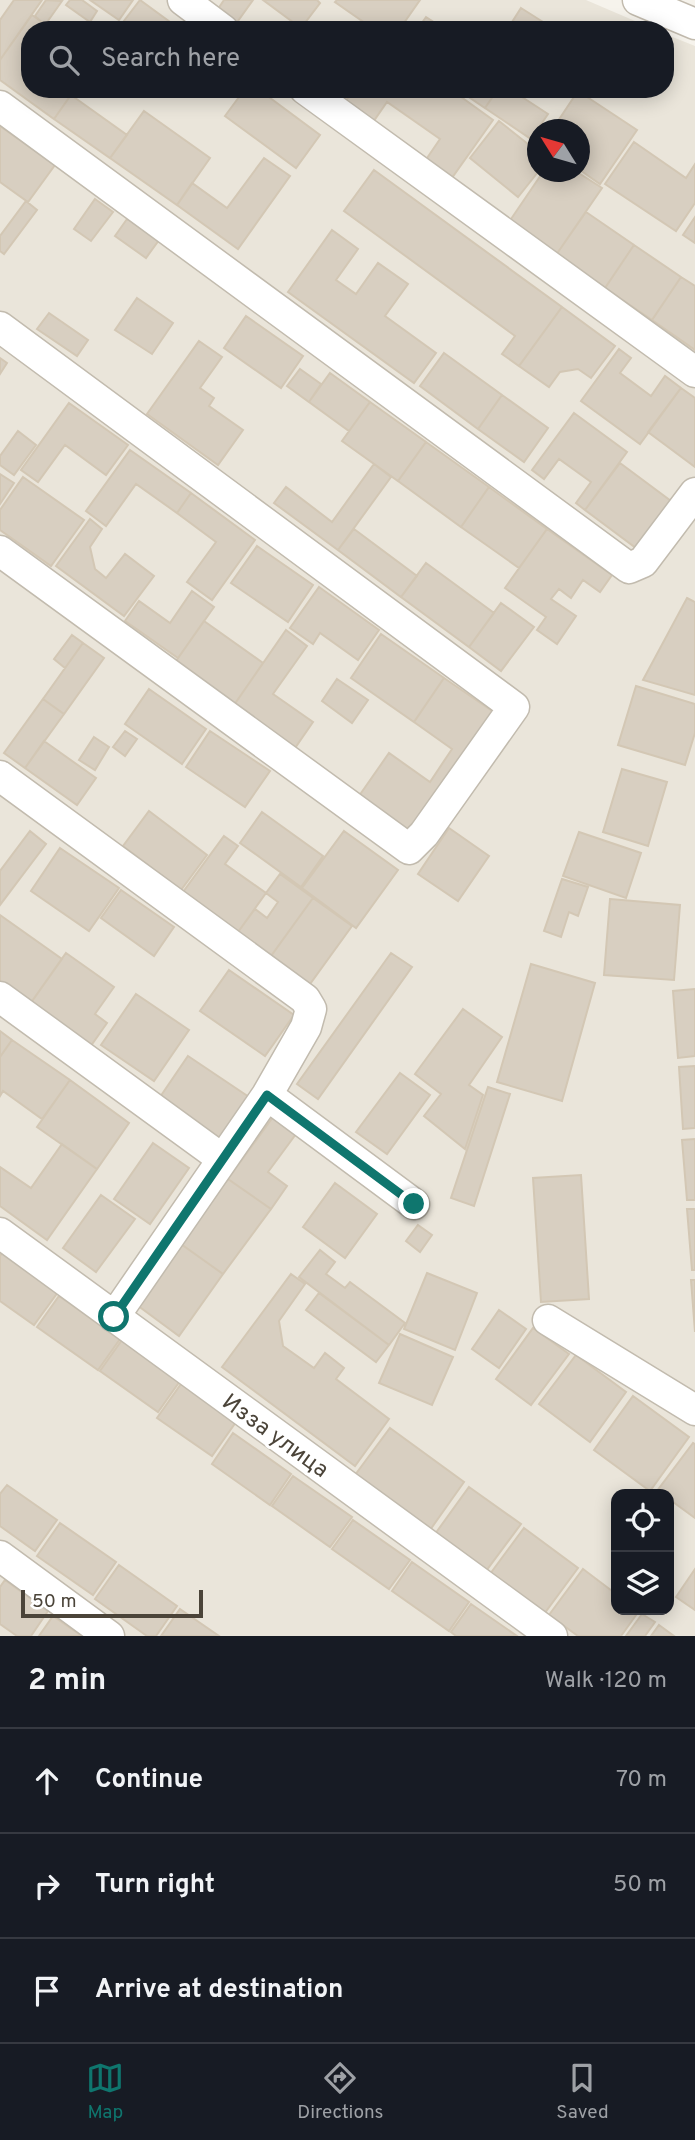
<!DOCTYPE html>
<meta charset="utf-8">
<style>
body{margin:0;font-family:Overpass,sans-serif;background:#242831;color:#f1f3f6}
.controls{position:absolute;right:21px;bottom:21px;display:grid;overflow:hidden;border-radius:14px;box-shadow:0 4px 18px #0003}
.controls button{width:63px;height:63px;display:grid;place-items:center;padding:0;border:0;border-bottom:2px solid #363941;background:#171b24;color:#f1f3f6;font:35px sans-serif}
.compass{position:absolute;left:527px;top:119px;width:63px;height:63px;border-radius:50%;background:#171b24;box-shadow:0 4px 18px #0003;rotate:307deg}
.scale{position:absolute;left:21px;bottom:18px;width:182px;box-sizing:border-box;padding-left:7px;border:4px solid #4b4439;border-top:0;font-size:19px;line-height:24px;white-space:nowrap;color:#4b4439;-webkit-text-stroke:5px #fff;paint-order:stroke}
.stop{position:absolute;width:21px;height:21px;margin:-16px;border:5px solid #0f766e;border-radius:50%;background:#fff}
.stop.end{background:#0f766e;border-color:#fff;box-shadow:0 2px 7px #0008}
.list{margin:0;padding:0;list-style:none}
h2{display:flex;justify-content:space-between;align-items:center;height:91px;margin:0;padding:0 28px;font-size:30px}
h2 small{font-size:23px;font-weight:400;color:#9ea1a6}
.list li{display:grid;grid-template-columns:46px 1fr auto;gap:21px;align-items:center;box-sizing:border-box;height:105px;padding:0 28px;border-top:2px solid #363941}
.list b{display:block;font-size:26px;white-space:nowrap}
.list em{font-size:23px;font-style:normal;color:#9ea1a6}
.icon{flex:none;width:38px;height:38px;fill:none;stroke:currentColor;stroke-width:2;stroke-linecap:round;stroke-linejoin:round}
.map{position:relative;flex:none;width:695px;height:1636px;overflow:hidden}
.search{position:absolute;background:#171b24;box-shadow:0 4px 18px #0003;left:21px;right:21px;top:21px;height:77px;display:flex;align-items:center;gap:18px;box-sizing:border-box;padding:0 24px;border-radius:28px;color:#9ea1a6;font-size:26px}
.sheet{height:406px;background:#171b24}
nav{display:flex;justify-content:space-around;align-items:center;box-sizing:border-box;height:98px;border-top:2px solid #363941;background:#171b24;font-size:19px;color:#9ea1a6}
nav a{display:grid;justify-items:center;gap:4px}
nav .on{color:#0f766e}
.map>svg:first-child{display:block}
</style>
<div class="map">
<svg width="695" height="1636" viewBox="0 0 695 1636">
<rect width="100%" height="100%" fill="#f6f3ec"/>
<path fill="#eae5da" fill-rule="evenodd" d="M0,0H586L656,30H30V89H665V34L695,46V1636H0ZM538,130H580V172H538ZM616,1494H669V1610H616Z"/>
<path fill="#d8cfc1" stroke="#d3c7b4" stroke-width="2" d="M14,0H42L0,60V20Z
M46,0L62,1L45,25L35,16Z
M70,0H82L97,11L90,22L66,5Z
M90,0H133L119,20Z
M140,0L181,30H117Z
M224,0H253L235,25L216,12Z
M263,0H317L320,3L301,28Z
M337,0H420L399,30H375L335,2Z
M521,8L543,22L538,30H507Z
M32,15L49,27L30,30V89H75L54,119L0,80V60Z
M426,17L446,30H417Z
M543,22L554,30H538Z
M245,89H258L320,135L296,168L225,116Z
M354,89H450L493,120L449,182L423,164L440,139L387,102L371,125L343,105Z
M457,89H498L485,108Z
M498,89H527L522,97L548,114L531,139L485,108Z
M578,91L637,130L600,184L580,170V130H552Z
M71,95L127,135L110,158L54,119Z
M144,111L210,158L177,205L110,158Z
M499,121L538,152V172L518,197L470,158Z
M0,126L55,165L28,202L0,182Z
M634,142L686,178L695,164V203L676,231L605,184Z
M264,158L290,176L238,249L177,205L192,183L227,208Z
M374,170L562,307L519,366L502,354L515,336L344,211Z
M543,172H577L602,188L556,255L509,222Z
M95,199L113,212L91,241L74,229Z
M26,201L37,210L4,254L0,251V236Z
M586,212L634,245L605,288L556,255Z
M695,217V243L683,235Z
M127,219L159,240L146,258L115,236Z
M332,230L358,249L336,280L356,294L378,263L408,284L385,316L436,353L414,383L288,292Z
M634,245L681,277L652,320L605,288Z
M681,277L695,286V350L652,320Z
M137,298L173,323L152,354L115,330Z
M562,307L615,346L591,378L578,369L560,372L549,387L519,366Z
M49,313L88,340L77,356L37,329Z
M246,316L303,356L281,388L224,348Z
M199,341L222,357L200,388L214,398L209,406L243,430L218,465L147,414Z
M619,349L631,358L620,373L651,396L665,376L681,388L640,444L581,401Z
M444,353L502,395L478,429L420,386Z
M0,358L7,363L0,374Z
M300,369L321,384L309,402L287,386Z
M330,373L370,402L349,431L309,402Z
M681,388L695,398V467L648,432Z
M502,395L548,428L524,462L478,429Z
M370,402L426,442L398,481L342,441Z
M69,403L128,445L106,475L65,445L38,482L21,470Z
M574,413L627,452L585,510L576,503L591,482L559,459L544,479L532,470Z
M18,431L36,445L14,475L0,465V456Z
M426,442L489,487L461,527L398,481Z
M130,450L191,493L177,513L136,484L106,526L86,511Z
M620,463L675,504L640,551L585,510Z
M374,464L391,477L338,550L274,503L286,487L332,522Z
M0,474L14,483L0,504Z
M23,477L84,520L51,566L0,530V510Z
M489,487L547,529L519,568L461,527Z
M191,493L255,540L212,600L187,582L216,542L177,513Z
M90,519L102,529L90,547L95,569L106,578L125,554L154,576L124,616L56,566Z
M354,529L417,576L401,597L338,550Z
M547,529L612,575L600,592L583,580L571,598L559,589L551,599L576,616L557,644L537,630L546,617L505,588Z
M257,546L313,585L288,622L231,583Z
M426,563L494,613L469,647L401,597Z
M319,587L379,630L358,660L320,633L313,644L290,628Z
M192,591L214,607L178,658L125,621L139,601L170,623Z
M687,598L695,602V695L643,680Z
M501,603L534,627L501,671L469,647Z
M204,621L263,663L234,705L174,664Z
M286,630L307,646L273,694L313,722L295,748L234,705Z
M381,634L444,678L414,722L351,678Z
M72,635L83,643L65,668L54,659Z
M83,643L104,658L64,714L43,699Z
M444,678L501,717L418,837L359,796L389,753L430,782L452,749L414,722Z
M337,679L368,700L352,723L322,701Z
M636,686L695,704V733L685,765L618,745Z
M149,689L206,729L182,764L125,724Z
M43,699L64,714L25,768L4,753Z
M125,731L137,739L125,756L113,747Z
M210,731L270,771L245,807L186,767Z
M94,737L109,747L95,770L79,760Z
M44,741L96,778L77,805L25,768Z
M622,769L667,782L648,846L603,832Z
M149,811L207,855L181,890L123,846Z
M262,812L323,856L301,887L240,843Z
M449,828L489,856L458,901L418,874Z
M30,831L46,844L0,905V871Z
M344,831L398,870L356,928L302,888Z
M579,832L641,853L626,898L563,876Z
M224,836L238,846L225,864L266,893L238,932L183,892Z
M60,848L119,888L89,931L31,891Z
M280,874L313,898L271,956L238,932L255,909L267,918L278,902L266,893Z
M562,879L588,887L578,916L569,912L561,937L544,931Z
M121,890L174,927L154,956L101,918Z
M313,898L352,926L310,984L271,956Z
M610,899L680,905L674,980L604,975Z
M0,915L62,959L30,1004L0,982Z
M66,953L114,987L95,1014L107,1023L90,1047L30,1004Z
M391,953L412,967L318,1099L297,1084Z
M531,964L595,983L562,1101L497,1082Z
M229,970L294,1015L265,1056L200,1011Z
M695,989V1056L678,1058L673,991Z
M136,994L189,1030L154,1081L101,1045Z
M463,1009L502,1037L469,1085L483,1095L465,1149L424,1116L441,1094L415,1074Z
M0,1031L12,1040L0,1057Z
M12,1040L70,1080L42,1119L3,1091L0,1096V1057Z
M188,1056L249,1097L219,1141L158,1100Z
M695,1066V1128L683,1129L679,1067Z
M400,1073L430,1095L387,1154L356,1132Z
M70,1080L129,1123L97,1169L37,1127Z
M488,1087L510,1094L474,1206L451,1198Z
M273,1117L296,1134L268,1172L287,1186L271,1209L228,1179Z
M695,1139V1200H687L682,1140Z
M153,1143L189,1168L150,1224L114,1199Z
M62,1144L97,1169L47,1240L0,1206V1167L31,1188Z
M581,1175L589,1299L541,1302L533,1178Z
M228,1179L271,1209L223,1274L181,1244Z
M335,1183L377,1214L345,1258L303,1227Z
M101,1195L135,1219L96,1272L63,1248Z
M687,1209H695V1270H692Z
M418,1225L432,1235L420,1252L406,1241Z
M181,1244L223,1274L179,1336L137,1305Z
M5,1249L61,1288L34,1325L0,1301V1256Z
M320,1250L335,1262L326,1274L345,1288L350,1282L405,1323L389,1345L299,1277Z
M427,1273L477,1293L455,1350L404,1329Z
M291,1274L305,1284L279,1321L283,1346L314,1368L325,1353L344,1368L336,1379L389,1419L355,1466L222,1367Z
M691,1280H695V1332Z
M319,1293L389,1345L376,1362L306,1310Z
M59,1296L120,1339L98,1370L37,1327Z
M499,1310L526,1329L499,1368L472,1349Z
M533,1328L569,1354L531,1405L496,1379Z
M400,1334L453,1357L432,1405L379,1383Z
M122,1340L180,1381L158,1412L100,1371Z
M576,1355L626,1392L590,1442L539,1404Z
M181,1384L236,1422L212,1456L157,1418Z
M633,1396L689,1437L650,1491L594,1450Z
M390,1428L464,1482L430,1530L355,1475Z
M233,1433L291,1474L270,1505L212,1464Z
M693,1443L695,1444V1518L669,1499V1494L657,1491Z
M293,1476L352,1517L330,1547L272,1506Z
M7,1485L57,1520L35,1551L0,1526V1494Z
M469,1487L521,1524L486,1571L435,1534Z
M353,1520L410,1560L389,1589L332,1549Z
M60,1523L116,1562L93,1595L37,1556Z
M524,1528L578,1568L544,1614L490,1574Z
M412,1562L469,1602L449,1631L392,1591Z
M119,1565L177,1606L156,1636H147L95,1599Z
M583,1569L616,1594V1610L639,1611L621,1636H578L549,1615Z
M695,1569V1610L676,1597Z
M5,1580L48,1611L31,1636H17L0,1624V1587Z
M471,1604L517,1636H456L451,1632Z
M180,1609L219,1636H161Z
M642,1614L655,1622L645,1636H626Z
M53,1616L82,1636H39Z
M659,1625L674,1636H651Z"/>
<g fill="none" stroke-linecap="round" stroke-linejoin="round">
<g stroke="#c2bbae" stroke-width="33">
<path id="minor" d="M183,0L223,30
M638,0L695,24
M305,89L695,372
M0,106L629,568L643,562L695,493
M0,327L514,707L424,834L409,849L0,551
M0,776L305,999L311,1009L306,1027L267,1095L114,1317
M0,997L221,1158
M267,1095L414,1204
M0,1233L552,1636
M548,1320L695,1410
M0,1556L109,1636"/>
</g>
<use href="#minor" stroke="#fff" stroke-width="30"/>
</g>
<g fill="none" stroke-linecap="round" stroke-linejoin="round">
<path stroke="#0f766e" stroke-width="9" d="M114,1317L267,1095L414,1204"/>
</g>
<g text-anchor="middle" stroke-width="6" stroke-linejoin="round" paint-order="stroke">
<g font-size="23" fill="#4b4439" stroke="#fff">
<text transform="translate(276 1435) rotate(36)" y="8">Изза улица</text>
</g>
</g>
</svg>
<div class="controls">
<button><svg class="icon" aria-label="locate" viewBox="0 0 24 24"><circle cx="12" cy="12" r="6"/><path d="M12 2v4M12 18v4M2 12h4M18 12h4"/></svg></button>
<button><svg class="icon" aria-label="layers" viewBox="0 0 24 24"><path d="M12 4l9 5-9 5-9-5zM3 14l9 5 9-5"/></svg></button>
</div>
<svg class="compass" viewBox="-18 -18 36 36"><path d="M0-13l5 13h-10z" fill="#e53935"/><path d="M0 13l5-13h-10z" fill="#9ea1a6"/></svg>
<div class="scale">50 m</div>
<div class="stop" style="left:114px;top:1317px"></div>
<div class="stop end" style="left:414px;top:1204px"></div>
<div class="search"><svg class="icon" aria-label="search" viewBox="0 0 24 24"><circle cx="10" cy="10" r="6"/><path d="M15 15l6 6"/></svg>Search here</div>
</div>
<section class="sheet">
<h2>2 min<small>Walk · 120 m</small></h2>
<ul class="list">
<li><svg class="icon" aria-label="ahead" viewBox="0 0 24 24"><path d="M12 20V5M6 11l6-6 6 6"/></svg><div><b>Continue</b></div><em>70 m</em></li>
<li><svg class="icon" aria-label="right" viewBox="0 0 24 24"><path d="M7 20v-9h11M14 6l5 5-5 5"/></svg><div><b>Turn right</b></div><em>50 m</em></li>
<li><svg class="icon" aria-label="arrive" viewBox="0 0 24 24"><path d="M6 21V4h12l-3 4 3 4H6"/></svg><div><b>Arrive at destination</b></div></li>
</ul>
</section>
<nav>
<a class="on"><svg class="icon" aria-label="map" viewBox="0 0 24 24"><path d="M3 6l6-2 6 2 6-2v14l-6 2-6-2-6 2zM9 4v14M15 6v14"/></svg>Map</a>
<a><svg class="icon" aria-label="directions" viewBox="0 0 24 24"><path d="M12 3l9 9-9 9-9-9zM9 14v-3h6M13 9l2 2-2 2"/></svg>Directions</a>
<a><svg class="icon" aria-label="saved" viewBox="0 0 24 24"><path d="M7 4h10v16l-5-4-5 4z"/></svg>Saved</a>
</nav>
